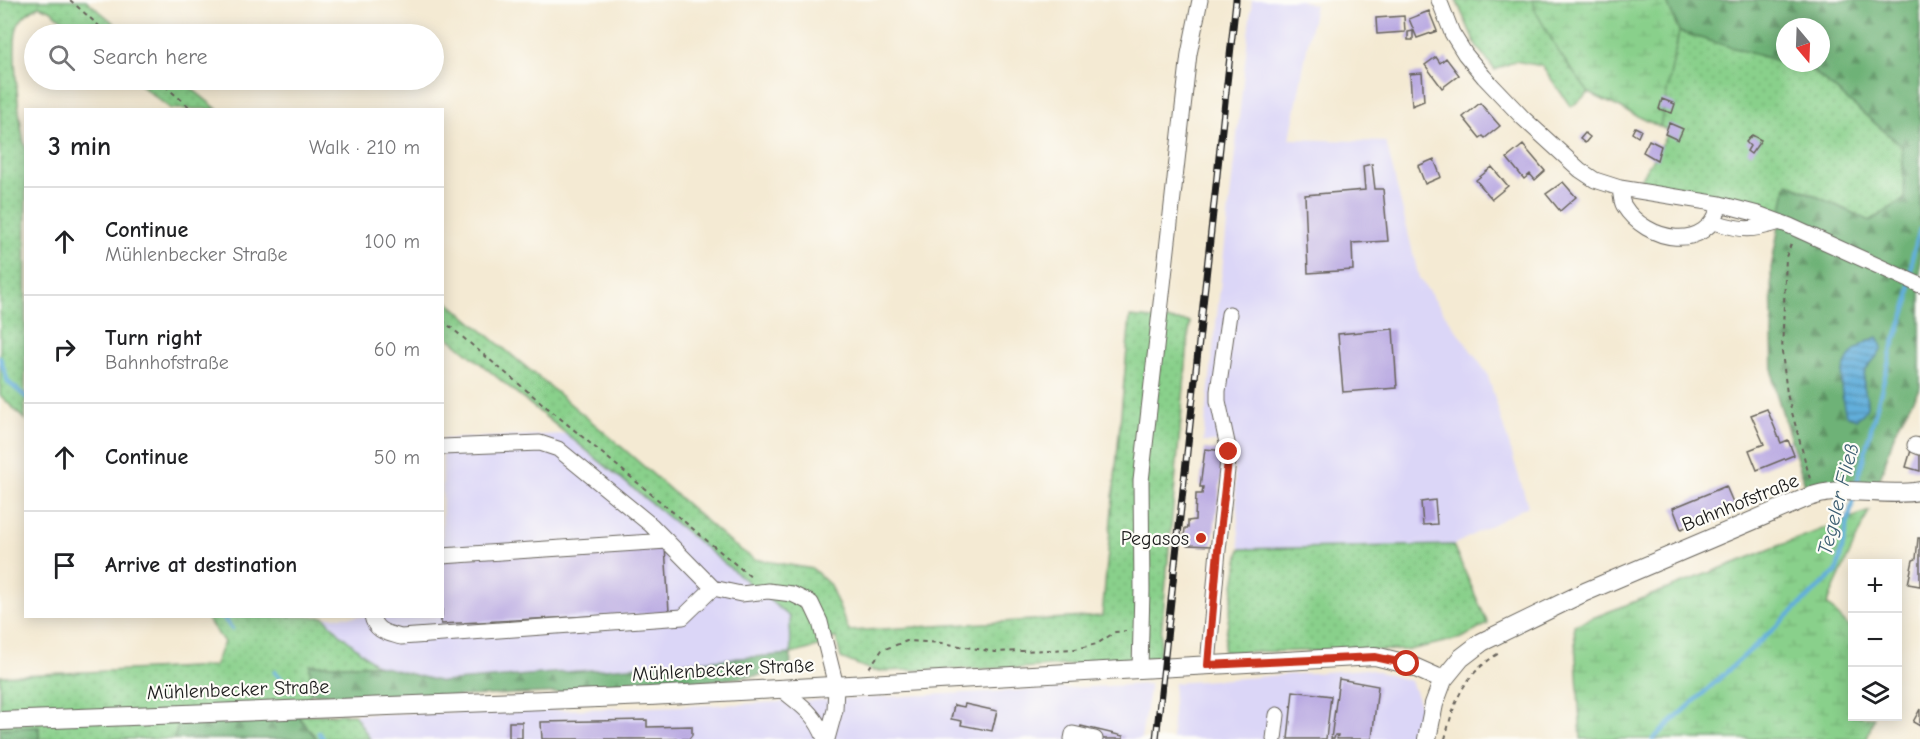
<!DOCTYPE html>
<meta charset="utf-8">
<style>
body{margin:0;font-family:"Comic Neue",sans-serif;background:#f6f6f6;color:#202124}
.controls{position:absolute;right:18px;bottom:18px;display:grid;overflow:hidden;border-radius:0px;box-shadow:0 3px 15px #0003}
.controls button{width:54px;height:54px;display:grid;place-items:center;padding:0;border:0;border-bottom:2px solid #e0e0e0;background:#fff;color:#202124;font:30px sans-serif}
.compass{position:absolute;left:1776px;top:18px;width:54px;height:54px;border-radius:50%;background:#fff;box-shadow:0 3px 15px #0003;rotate:161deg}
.stop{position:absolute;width:18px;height:18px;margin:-14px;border:4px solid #c8321e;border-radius:50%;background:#fff}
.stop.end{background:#c8321e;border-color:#fff;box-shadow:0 2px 6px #0008}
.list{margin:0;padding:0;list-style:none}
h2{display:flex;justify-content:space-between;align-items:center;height:78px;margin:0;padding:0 24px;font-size:26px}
h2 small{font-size:20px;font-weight:400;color:#757577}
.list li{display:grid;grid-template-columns:39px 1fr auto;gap:18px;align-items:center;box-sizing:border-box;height:108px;padding:0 24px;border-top:2px solid #e0e0e0}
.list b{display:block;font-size:22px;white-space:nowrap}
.list p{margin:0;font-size:20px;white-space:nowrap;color:#757577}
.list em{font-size:20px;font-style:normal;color:#757577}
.icon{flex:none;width:33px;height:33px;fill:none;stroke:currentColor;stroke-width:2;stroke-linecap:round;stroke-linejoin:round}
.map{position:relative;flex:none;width:1920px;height:739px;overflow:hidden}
.search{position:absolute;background:#fff;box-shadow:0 3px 15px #0003;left:24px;top:24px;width:420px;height:66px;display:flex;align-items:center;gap:15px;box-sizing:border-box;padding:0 21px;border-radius:33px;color:#757577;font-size:22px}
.panel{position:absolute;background:#fff;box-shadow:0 3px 15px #0003;left:24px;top:108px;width:420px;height:510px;border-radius:0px}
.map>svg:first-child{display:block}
</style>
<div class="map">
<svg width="1920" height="739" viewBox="0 0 1920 739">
<defs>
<pattern id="grass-dots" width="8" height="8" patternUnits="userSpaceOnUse" patternTransform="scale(1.5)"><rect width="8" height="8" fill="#89d08b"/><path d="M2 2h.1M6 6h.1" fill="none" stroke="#76b277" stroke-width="1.8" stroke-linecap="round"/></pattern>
<pattern id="forest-firs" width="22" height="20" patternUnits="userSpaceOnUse" patternTransform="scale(1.5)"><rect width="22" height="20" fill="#6eb277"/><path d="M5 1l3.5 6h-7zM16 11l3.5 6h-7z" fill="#5a9061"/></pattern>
<pattern id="wetland-marsh" width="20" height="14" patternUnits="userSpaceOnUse" patternTransform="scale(1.5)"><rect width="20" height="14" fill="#89d08b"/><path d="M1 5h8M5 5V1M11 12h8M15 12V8" fill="none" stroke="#76b277"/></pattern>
<pattern id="water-rules" width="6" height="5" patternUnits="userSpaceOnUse" patternTransform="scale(1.5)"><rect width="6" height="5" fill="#62afdb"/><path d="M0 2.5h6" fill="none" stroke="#508eb1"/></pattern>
</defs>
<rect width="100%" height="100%" fill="#fdfcf7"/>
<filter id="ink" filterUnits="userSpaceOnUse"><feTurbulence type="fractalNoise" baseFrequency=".0167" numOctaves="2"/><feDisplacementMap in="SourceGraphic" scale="12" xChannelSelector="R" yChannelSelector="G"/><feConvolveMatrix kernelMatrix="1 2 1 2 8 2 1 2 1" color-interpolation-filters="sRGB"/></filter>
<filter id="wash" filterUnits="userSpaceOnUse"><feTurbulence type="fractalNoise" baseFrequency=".008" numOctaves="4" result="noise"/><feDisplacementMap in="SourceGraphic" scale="24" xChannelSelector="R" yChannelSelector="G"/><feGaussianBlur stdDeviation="1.35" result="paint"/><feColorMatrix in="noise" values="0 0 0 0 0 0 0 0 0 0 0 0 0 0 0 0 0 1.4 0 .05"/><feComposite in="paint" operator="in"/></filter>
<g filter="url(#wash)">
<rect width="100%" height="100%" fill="#f4ead3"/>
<path fill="#dbd6f7" d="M1252,0H1300L1315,5L1290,139L1386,142L1419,278L1487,373L1528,506L1453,545L1240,549L1232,442H1203Z
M565,434L790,617L791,654L442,682L376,665L340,634L324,617L442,616L443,439Z
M1367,669L1411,681L1421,708L1418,739H1172L1174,683Z
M1150,684L1141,739H367L354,714L532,711L742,704Z"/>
<path fill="url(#grass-dots)" stroke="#527654" stroke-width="1.5" d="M0,0H86L127,34H80L50,10L39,6C30,11 23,15 18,25C10,42 20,130 26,150L25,420L0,395Z
M1456,0H1666L1679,32L1813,71L1902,146L1905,199L1870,221L1788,183L1782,212L1747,200L1637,185L1669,131L1589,93L1571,107L1542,66L1515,61L1495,70L1477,47Z
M134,80H181L217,109H171Z
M442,297L616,442L731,543L754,559L813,569L830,585L849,631L1102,616L1130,317L1190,322L1159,657L1118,662L1020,668L873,671L841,658L836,637L817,647L791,654L790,617L443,333Z
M1453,545L1488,624L1462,638L1409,650L1223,652L1240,549Z
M205,616L324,617L340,634L376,665H311V694L298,715L354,714L370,739H317L298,716L180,719L174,739H39V727L0,728V676L214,666L224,642Z"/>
<path fill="url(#forest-firs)" stroke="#45674a" stroke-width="1.5" d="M1666,0H1920V387L1896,429L1878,485L1806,488L1773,383L1771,268L1787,183L1870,221L1905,199L1902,146L1813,71L1785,63H1821V27H1785V63L1679,32Z
M791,654L790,672L634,690L410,698L311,694L310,665H376L442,682Z
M298,716L317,739H174L180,719Z
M39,727V739H0V728Z"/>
<path fill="url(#wetland-marsh)" stroke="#527654" stroke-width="1.5" d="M1533,0H1666L1679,32L1660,127L1589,93L1560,54L1536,12Z
M1869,511L1827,604L1852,630V716L1874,717L1867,739H1581L1574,625Z"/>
<path fill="url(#water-rules)" stroke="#3f667c" stroke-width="1.5" d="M1878,337L1880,340L1882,349C1877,358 1869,363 1865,372C1858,391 1879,406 1856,419L1846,415C1836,380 1840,350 1878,337Z"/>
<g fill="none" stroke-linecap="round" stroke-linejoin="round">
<path stroke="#62afdb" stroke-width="4.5" d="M0,358L8,382L26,397
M1856,486L1892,349L1909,300L1912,258L1920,229
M222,616L232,629
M275,672L291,690
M319,733L323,739
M1653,739L1837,571L1854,495"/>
</g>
<g id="blocks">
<path fill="#b4a3e0" d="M1429,11L1437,31L1417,38L1409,19Z
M1404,16L1405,32L1377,34L1376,18Z
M1413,31V40H1408V32Z
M1436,57L1440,63L1446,58L1459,75L1442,88L1425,65Z
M1422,73L1424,101L1412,106L1410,74Z
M1662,99L1675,104L1672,113L1659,109Z
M1480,103L1500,126L1485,138L1483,136L1480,138L1463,117Z
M1669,123L1683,129L1678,140L1665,134Z
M1635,127L1641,130L1638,137L1632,133Z
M1585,133L1590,137L1585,143L1580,139Z
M1752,135L1761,140L1751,154L1747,151L1750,146L1746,142Z
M1649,140L1661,146L1657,160L1643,152Z
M1523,145L1545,171L1535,180L1530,174L1524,179L1507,158Z
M1434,159L1441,177L1425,184L1418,166Z
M1372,164L1375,189H1383L1388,241L1352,243L1353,270L1308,273L1305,195L1365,190L1363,166Z
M1492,167L1508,186L1492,199L1476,180Z
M1563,182L1576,197L1560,211L1546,194Z
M1393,329L1397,388L1343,392L1338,334Z
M1767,409L1781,443L1788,440L1794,455L1757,470L1749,450L1764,444L1751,415Z
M1912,447L1920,449V471L1906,467Z
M1205,449L1225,451L1212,546L1187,545V538L1184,537L1185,528H1188V521L1195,520L1196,494H1202L1203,487H1200Z
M1726,486L1735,507L1681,529L1673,508Z
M1435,500L1437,524L1423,525L1421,502Z
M1918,538H1920V586L1908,584L1913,560L1916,559Z
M665,546L669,612L441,624V616H442V558Z
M1339,679L1378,686L1372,739H1337L1338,735H1335L1334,739H1331Z
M1293,691L1331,696L1326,739H1288Z
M965,704L997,711L992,731L961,725L962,721L951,719L954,705L964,707Z
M1920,709V726L1913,722Z
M647,720V727L692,726V735L689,739H542L541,722Z
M509,722H522V738H509Z
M1081,726L1123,736V739H1078Z"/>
</g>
</g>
<g filter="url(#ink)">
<use href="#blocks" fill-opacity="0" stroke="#68645c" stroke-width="1.5"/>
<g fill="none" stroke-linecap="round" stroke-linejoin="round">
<g stroke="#68645c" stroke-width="17">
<path id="minor" d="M1439,0L1452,33L1465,54L1484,77L1523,118L1580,170L1595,180L1620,188L1720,204L1758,214L1790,226L1920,285
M1620,188C1621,194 1621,201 1624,206C1646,242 1708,254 1720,204
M1714,222C1743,231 1751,231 1780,222
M1915,445L1920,447
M442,447L540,443L558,449L651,525L713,588L741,594L768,591L792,594L811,603L820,622L836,686L835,710L827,739
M442,556L667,541
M372,616C375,632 388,633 401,637L683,617L713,588
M1208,665L1218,550L1229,452L1218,401V391L1229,314
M1140,668L1142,590L1141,481L1189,54L1200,0
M781,689C802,706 815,713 825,739
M1072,739L1073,734L1095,739
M1274,739L1277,715"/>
</g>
<g stroke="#68645c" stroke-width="20">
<path id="major" d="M0,721L650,696L1375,656L1407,664L1443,680
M1427,739L1434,704L1443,680L1461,658L1482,642L1585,592L1806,498C1812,496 1818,494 1825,493C1854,487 1888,497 1920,491"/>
</g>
<path stroke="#68645c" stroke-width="2" stroke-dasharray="4.5 4.5" stroke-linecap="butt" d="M70,0L108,34
M158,80L193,110
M1791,244L1786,257L1782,352L1787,394L1810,479
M442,320L752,578
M869,668L882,650L907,641L942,643L995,652L1075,649L1097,644L1115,632L1126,631
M1445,739C1455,699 1462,677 1499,653"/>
<use href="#minor" stroke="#fff" stroke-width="15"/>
<use href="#major" stroke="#fff" stroke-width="18"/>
<g stroke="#1c1c1c" stroke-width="7">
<path id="rail" d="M1156,739L1236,0"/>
</g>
<use href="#rail" stroke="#fdfcf7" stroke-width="4.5" stroke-dasharray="14" stroke-linecap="butt"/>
</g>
</g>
<g fill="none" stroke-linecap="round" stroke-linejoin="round" filter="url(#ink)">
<path stroke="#c8321e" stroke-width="8" d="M1229,452L1218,550L1208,665L1375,657L1407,664"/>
</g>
<circle fill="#c8321e" stroke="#fdfcf7" stroke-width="2" cx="1201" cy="538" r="6"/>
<g text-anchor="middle" stroke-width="4.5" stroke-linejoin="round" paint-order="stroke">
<g font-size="20" fill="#1c1c1c" stroke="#fdfcf7">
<text transform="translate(1740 502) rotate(-22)" y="7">Bahnhofstraße</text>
<text transform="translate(723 669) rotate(-3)" y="7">Mühlenbecker Straße</text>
<text transform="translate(238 689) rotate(-2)" y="7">Mühlenbecker Straße</text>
</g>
<g font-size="20" fill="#1c1c1c" stroke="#fdfcf7" text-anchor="end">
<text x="1189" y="545">Pegasos</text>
</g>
<g font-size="21" font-style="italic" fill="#3c5e72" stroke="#fdfcf7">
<text transform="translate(1838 499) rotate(-76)" y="7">Tegeler Fließ</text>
</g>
</g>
</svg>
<div class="controls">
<button>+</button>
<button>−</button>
<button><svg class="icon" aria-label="layers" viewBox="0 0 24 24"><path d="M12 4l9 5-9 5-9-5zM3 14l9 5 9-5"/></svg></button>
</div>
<svg class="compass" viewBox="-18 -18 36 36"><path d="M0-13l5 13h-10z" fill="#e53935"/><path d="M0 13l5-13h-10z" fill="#757577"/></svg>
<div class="stop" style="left:1407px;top:664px"></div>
<div class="stop end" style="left:1229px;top:452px"></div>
<div class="search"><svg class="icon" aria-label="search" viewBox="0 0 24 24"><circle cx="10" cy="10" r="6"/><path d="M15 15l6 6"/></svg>Search here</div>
<section class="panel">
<h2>3 min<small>Walk · 210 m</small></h2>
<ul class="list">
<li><svg class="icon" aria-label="ahead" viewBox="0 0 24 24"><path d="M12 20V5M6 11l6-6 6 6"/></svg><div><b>Continue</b><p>Mühlenbecker Straße</p></div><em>100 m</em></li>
<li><svg class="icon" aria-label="right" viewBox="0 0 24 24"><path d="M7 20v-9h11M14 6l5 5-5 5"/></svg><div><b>Turn right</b><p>Bahnhofstraße</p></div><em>60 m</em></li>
<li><svg class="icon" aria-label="ahead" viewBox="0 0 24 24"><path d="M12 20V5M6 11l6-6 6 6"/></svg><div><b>Continue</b></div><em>50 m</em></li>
<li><svg class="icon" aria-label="arrive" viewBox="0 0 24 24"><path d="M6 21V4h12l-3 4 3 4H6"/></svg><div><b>Arrive at destination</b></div></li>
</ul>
</section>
</div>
